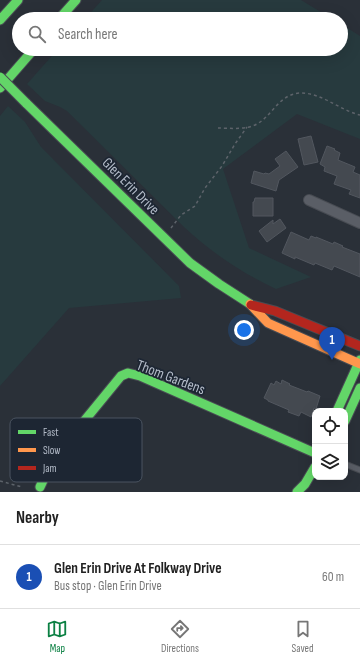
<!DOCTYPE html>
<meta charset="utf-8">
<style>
body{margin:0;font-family:"Sofia Sans Condensed",sans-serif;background:#f2f2f2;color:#222}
.controls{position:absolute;right:12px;bottom:12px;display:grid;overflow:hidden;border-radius:8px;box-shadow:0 4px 16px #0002}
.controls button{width:36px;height:36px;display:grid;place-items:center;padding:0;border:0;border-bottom:1px solid #e0e0e0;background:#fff;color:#222;font:20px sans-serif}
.you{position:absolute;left:244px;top:330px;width:14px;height:14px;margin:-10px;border:3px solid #fff;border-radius:50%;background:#1a73e8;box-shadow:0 0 0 6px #1a73e833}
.badge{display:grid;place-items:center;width:26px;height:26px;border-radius:50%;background:#0b8043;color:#fff;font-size:13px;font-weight:700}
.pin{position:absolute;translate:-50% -33px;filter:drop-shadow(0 1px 2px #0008)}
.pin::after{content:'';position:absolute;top:21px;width:14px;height:12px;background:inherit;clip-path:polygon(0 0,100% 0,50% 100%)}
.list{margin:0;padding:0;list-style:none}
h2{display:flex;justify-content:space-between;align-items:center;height:52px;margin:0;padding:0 16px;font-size:17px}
h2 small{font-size:13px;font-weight:400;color:#767676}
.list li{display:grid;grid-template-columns:26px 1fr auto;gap:12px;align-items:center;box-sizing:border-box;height:64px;padding:0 16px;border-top:1px solid #e0e0e0}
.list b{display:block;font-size:15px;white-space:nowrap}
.list p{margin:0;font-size:13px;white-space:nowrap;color:#767676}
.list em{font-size:13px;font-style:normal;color:#767676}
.icon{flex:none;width:22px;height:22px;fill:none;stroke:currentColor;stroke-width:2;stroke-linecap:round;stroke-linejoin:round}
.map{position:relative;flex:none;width:360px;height:492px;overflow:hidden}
.search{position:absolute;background:#fff;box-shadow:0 4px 16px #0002;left:12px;right:12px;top:12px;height:44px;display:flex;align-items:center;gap:10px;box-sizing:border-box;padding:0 14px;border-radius:22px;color:#767676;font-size:15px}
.sheet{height:116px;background:#fff}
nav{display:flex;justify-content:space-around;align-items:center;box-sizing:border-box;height:56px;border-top:1px solid #e0e0e0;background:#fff;font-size:11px;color:#767676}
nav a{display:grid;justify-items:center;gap:2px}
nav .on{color:#0b8043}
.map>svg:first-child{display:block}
</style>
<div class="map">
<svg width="360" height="492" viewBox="0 0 360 492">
<rect width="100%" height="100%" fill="#2a3038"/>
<path fill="#273a3e" d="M102,0H301L332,19H85Z
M341,24L360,36V139L297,114L223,169L249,248L311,277L276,289C242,273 212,253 184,227L67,111L60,107L45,101L27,84L58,49H341Z
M8,106L25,122L41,147L179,286L181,298L69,308L0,386V116Z"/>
<path fill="#444950" stroke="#52575f" d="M311,136L318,162L304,165L298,139Z
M327,146L335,149L334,150L340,153L338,160L355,167L353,172L360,175V198L349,194L351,190L334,184L337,176L324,171L325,167L320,164Z
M286,151L298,167L279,180L276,191L251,183L254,171L264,174L265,173L269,174L280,166L275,159Z
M255,198H273V216H253V202H254Z
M280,219L286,228L267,242L259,231L273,220V224Z
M291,232L309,240L311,236L316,238V237L333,244L334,242L343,246L342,247L360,254V277L334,266L332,270L315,263L314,265L295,257V259L282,253Z
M282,380L290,384L289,385L307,392L308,391L320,396L316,409L314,408L311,417L301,412L299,416L288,412L289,410L268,401V400L264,398L271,383L274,385L276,381L281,384Z"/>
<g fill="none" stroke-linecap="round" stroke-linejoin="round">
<g stroke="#484c53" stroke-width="7">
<path id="lane" d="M345,464L360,470"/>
</g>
<g stroke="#484c53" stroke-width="12">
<path id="street" d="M309,200L360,223"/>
</g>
<g stroke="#484c53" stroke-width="11">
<path id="fast" d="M59,19L76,0
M0,20L18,0
M0,88L34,49
M26,103L190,263L219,284L250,304
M337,411L360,360
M345,421L360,388
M40,487L53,459L121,376L128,373L140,376L315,453
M297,492L305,484L315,467"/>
</g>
<g stroke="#484c53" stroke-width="11">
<path id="slow" d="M250,304L268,323L360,364"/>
</g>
<g stroke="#484c53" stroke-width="11">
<path id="jam" d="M251,305L275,311L360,346"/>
</g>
<path stroke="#5d636a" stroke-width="1.5" stroke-dasharray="3 3" stroke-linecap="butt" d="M218,128C229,128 244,130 255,125C272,117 278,95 299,93C321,92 339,110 360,115
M171,228L181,215L195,206L205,188L222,166L235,144L247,127
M0,481L22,487"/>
<use href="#lane" stroke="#5a5e66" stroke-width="5"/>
<use href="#street" stroke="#5a5e66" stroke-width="10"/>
<use href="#fast" stroke="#63d668" stroke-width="9"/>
<use href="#slow" stroke="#ff974d" stroke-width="9"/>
<use href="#jam" stroke="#b3261e" stroke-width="9"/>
<g stroke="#484c53" stroke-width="11" stroke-linecap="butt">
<path id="fast-bridge" d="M0,77L26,103"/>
</g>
<use href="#fast-bridge" stroke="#63d668" stroke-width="9"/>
</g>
<g text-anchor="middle" stroke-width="3.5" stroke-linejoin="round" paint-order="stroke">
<g font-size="15" fill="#b4bcc9" stroke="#1d2633">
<text transform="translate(131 186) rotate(45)" y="5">Glen Erin Drive</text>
<text transform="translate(171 377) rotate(21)" y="5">Thom Gardens</text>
</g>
</g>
<rect x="10" y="418" width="132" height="64" rx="6" fill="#1d2633" stroke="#4a5360" stroke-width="1"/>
<rect x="18" y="430" width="18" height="4" fill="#63d668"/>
<rect x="18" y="448" width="18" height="4" fill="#ff974d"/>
<rect x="18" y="466" width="18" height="4" fill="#b3261e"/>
<g font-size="11" fill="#b4bcc9">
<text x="43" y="436">Fast</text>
<text x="43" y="454">Slow</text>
<text x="43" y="472">Jam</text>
</g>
</svg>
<div class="controls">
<button><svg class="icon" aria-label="locate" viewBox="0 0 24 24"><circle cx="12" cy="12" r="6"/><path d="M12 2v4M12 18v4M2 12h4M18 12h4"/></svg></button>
<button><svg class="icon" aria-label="layers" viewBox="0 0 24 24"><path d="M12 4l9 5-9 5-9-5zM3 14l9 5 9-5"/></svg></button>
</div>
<div class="you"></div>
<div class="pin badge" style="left:332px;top:360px;background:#1a4fb4">1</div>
<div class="search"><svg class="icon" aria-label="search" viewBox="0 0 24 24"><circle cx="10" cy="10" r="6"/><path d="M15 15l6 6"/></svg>Search here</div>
</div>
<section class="sheet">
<h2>Nearby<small></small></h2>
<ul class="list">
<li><span class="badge" style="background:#1a4fb4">1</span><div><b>Glen Erin Drive At Folkway Drive</b><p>Bus stop · Glen Erin Drive</p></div><em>60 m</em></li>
</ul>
</section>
<nav>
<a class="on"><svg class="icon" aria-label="map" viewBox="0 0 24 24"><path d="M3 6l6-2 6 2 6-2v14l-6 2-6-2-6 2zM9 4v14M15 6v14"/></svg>Map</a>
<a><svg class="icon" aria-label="directions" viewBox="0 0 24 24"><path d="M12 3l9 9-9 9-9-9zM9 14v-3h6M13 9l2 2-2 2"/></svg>Directions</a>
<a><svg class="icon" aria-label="saved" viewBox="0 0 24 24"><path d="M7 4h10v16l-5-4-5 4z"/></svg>Saved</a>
</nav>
